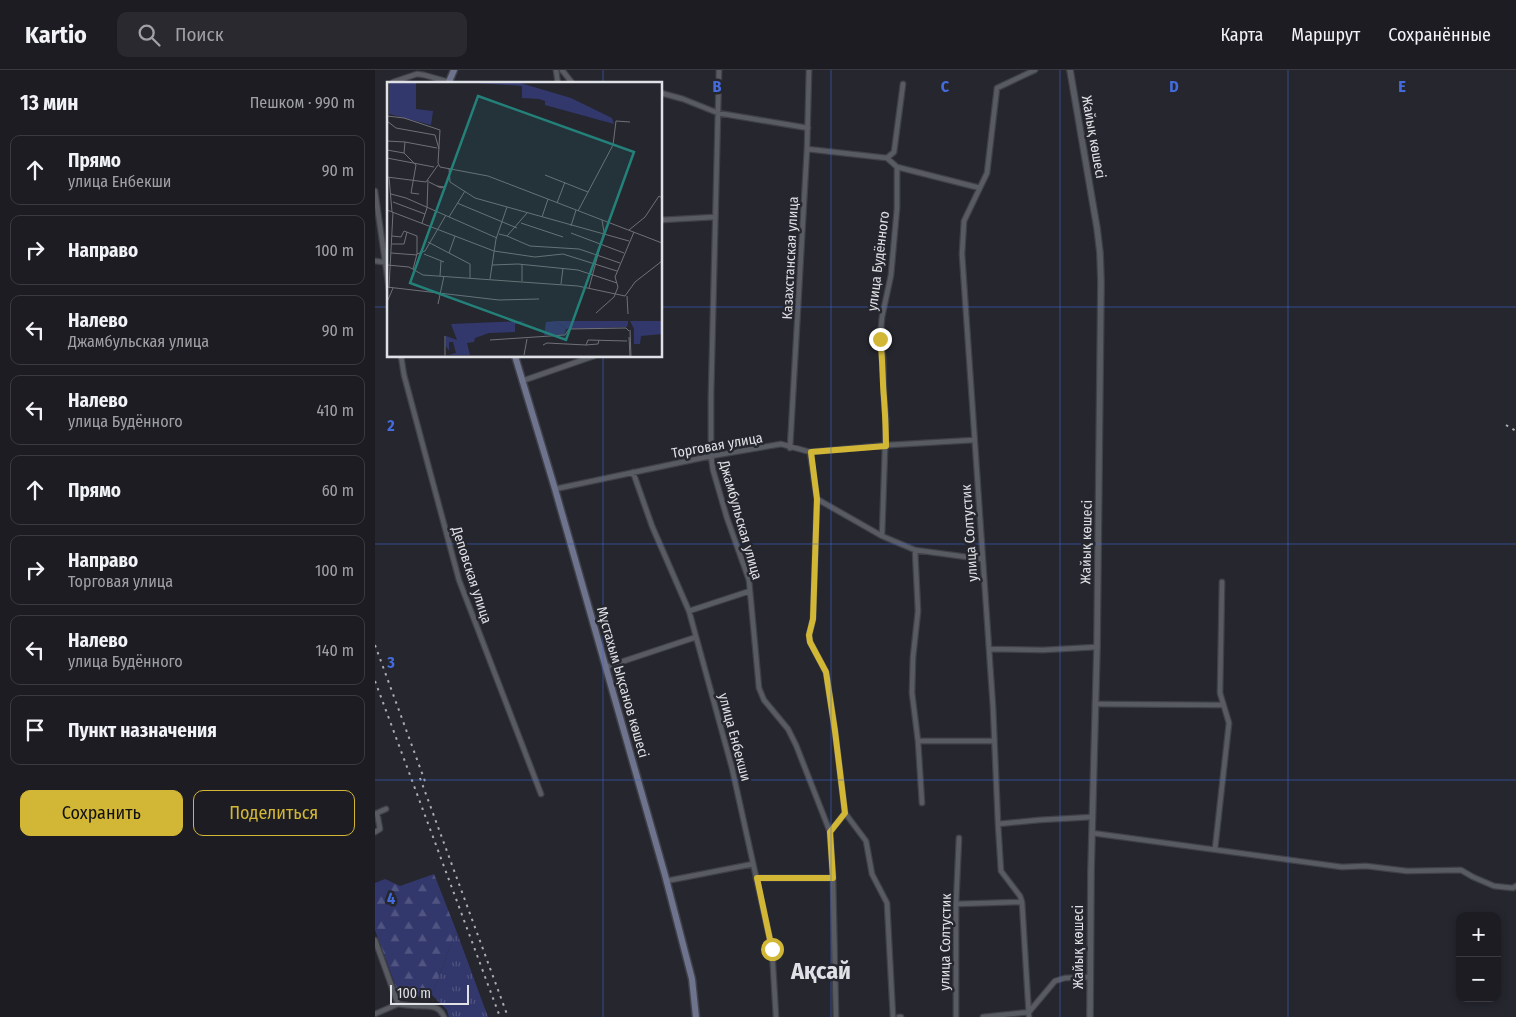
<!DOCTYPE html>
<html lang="ru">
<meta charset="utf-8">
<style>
body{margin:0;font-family:"Fira Sans Condensed",sans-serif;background:#29292f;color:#f1f3f6}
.controls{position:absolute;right:15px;bottom:15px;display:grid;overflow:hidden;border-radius:10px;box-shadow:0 2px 8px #0003}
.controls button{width:45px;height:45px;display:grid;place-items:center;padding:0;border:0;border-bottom:1px solid #3a3a40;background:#1c1c22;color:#f1f3f6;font:25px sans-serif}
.scale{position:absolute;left:15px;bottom:12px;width:79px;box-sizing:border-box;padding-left:5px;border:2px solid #e0e1e6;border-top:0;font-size:14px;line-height:18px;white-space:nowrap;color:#e0e1e6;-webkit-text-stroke:4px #25262e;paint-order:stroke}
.stop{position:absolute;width:15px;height:15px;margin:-11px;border:4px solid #d2b736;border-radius:50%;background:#fff}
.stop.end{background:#d2b736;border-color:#fff;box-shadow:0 1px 5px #0008}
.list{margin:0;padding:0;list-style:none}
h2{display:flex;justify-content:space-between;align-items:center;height:65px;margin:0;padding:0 20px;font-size:21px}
h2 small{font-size:16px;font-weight:400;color:#a0a1a5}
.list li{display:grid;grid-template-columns:32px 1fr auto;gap:15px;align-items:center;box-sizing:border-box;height:70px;margin:0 10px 10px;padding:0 10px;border:1px solid #3a3a40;border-radius:10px}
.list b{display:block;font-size:19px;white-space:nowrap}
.list p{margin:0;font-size:16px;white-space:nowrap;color:#a0a1a5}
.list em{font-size:16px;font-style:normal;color:#a0a1a5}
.actions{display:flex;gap:10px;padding:15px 20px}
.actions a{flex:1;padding:11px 0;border:1px solid #d2b736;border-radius:10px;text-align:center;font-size:18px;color:#d2b736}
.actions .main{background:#d2b736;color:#111}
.icon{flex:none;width:28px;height:28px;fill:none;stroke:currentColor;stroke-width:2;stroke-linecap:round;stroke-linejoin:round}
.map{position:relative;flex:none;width:1141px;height:947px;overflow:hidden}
header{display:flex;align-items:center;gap:30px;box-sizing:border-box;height:70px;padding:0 25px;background:#1c1c22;border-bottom:1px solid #3a3a40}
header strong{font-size:24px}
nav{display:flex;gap:28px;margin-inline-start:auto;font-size:18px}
.search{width:350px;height:45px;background:#29292f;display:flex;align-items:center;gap:12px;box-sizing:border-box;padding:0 18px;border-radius:10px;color:#a0a1a5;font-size:19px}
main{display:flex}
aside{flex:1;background:#1c1c22}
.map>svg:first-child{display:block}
</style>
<header>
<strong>Kartio</strong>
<div class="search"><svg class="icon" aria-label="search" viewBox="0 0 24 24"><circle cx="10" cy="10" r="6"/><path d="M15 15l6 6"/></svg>Поиск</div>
<nav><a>Карта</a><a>Маршрут</a><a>Сохранённые</a></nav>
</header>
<main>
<aside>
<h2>13 мин<small>Пешком · 990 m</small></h2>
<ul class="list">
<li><svg class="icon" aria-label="ahead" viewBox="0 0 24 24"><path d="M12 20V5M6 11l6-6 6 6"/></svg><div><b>Прямо</b><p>улица Енбекши</p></div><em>90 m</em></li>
<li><svg class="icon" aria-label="right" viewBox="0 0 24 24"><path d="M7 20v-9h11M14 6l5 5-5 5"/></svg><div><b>Направо</b></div><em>100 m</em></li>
<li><svg class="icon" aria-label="left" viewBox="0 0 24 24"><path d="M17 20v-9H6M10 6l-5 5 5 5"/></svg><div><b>Налево</b><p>Джамбульская улица</p></div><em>90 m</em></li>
<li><svg class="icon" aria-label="left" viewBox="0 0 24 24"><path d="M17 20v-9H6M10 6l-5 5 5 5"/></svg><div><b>Налево</b><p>улица Будённого</p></div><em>410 m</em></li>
<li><svg class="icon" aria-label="ahead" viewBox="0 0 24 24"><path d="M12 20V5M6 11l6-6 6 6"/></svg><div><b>Прямо</b></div><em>60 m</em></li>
<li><svg class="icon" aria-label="right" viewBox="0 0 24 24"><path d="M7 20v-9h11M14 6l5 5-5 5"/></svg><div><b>Направо</b><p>Торговая улица</p></div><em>100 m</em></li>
<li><svg class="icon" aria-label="left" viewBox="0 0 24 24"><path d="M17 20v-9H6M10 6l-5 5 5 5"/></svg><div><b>Налево</b><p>улица Будённого</p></div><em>140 m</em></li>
<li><svg class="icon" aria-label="arrive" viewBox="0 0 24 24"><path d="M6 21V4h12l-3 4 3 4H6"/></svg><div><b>Пункт назначения</b></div></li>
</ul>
<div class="actions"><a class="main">Сохранить</a><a>Поделиться</a></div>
</aside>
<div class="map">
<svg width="1141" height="947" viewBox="0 0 1141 947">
<defs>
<pattern id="grass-tufts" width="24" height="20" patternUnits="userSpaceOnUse" patternTransform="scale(1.25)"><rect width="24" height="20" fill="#33386c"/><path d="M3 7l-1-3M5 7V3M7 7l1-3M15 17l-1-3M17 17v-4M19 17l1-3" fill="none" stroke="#505481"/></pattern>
<pattern id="forest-firs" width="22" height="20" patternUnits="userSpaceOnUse" patternTransform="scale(1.25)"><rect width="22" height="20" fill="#33386c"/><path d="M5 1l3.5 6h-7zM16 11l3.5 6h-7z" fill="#505481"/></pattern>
</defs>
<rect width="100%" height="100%" fill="#25262e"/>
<path fill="url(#grass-tufts)" d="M81,860L113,947H74L72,940L57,925Z"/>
<path fill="url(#forest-firs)" d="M59,804L81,860L57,925L25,928L0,860V813L10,809L25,816Z"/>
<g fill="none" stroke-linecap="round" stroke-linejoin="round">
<g stroke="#404148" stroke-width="7">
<path id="minor" d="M181,0L183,14
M187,0L198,14
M344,0L336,326V386L338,400L352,448L374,510L384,618L389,630L413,659L421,675L455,762L458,808L461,947
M18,12L42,4L49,5L74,12
M286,23L308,29L343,43L433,58
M432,79L512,88L522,97L605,118
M512,88L519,82L528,14
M0,121L14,219
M286,150L340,147
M0,191L14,193
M26,286L29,305L84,510L166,724
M147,311L219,286
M415,378L432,79L434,0
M435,382L442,429L507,466L540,480L607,489
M258,402L277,456L314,541L357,698L397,879L401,947
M180,419L336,386L406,374L435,382L514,375L599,370
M442,429L438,549L434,565L435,572L451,602L460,661L470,743L491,771L497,804L512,833L518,947
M507,466L511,349L509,329L508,287L505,269L507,247L516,205L522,138V97
M540,480L543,541L538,587L537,623L543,671L547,733
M314,541L375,521
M614,579L668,580L722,577
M231,597L321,567
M720,634L848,635
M543,671H619
M623,754L664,750L717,747
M0,762L5,759L2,743L11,739
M455,762L470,743
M717,763L967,797L991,796L1032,801L1086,800L1098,807L1119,816L1138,818L1141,816
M840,779L854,653L845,623L847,512
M381,808H458
M291,811L378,794
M581,834L647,832
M0,870L23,934C30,935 38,936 45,936C56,937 64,935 69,947
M0,944L23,934
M524,947H526
M581,947V834L584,768
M608,947L654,942L680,911L690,908L715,907
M654,947L647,832L645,826L626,801L623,754L618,637L587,184L589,151L612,103L622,18L660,0"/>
</g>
<g stroke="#404148" stroke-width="8">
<path id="tertiary" d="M695,0L722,158L725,183L726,212L722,577L716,801L715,947"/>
</g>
<g stroke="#404148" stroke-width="9">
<path id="secondary" d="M73,14L79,0
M140,286L180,419L290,805L317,909L321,947"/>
</g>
<use href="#minor" stroke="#595b63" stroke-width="4.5"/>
<use href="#tertiary" stroke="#595b63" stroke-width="5.5"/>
<use href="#secondary" stroke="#6e738e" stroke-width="6"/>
<path stroke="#abacb2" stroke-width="2" stroke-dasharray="2.5 5" stroke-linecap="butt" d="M1131,355L1141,361
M0,575L51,714
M0,611L125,947
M45,708L133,947"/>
</g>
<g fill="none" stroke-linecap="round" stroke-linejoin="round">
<path stroke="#d2b736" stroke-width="6" d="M397,879L382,808H458L455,762L470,743L460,661L451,602L435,572L434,565L438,549L442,429L436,382L511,376C511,359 510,344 509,328C507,309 508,289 505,269"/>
</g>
<path fill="none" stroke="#446bdb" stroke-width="1" stroke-opacity="0.55" d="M228,0V14M456,0V947M685,0V947M913,0V947M0,237H14M286,237H1141M228,286V947M0,474H1141M0,710H1141"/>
<g text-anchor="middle" stroke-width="5" stroke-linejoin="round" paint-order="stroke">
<g font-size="14" fill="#e0e1e6" stroke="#25262e">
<text transform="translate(719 67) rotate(80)" y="5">Жайық көшесі</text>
<text transform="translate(415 188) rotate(-87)" y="5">Казахстанская улица</text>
<text transform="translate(503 191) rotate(-83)" y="5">улица Будённого</text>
<text transform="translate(342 375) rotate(-10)" y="5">Торговая улица</text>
<text transform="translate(366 450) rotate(74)" y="5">Джамбульская улица</text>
<text transform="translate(594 463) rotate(-94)" y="5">улица Солтустик</text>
<text transform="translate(711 472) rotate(-89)" y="5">Жайық көшесі</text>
<text transform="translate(97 505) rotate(72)" y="5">Деповская улица</text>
<text transform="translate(248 612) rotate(74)" y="5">Мұстахым Ықсанов көшесі</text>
<text transform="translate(360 667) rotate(75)" y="5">улица Енбекши</text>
<text transform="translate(570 872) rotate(-89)" y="5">улица Солтустик</text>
<text transform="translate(703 877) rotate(-90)" y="5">Жайық көшесі</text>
</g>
<g font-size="24" font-weight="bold" fill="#e0e1e6" stroke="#25262e">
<text x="446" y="909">Ақсай</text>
</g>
</g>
<g transform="translate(12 12)">
<rect width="275" height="275" fill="#25262e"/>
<path d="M2,0H29V27L46,29L44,43L2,32ZM74,0H130L184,16L225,36L227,42L158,23V19L152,17L135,16V4ZM138,239L128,242V250L102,251L88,256L87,260L80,261L83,273H62L69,271L66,260H62V269L59,264V254L70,258L64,242ZM169,239H241V242L240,245L179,247ZM243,239H275V244L247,247Z" fill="#33386c"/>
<path d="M169,239L179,247L177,253H157L159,240ZM275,244V252L254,254L253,262H247V245Z" fill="#33386c"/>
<path fill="none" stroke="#707178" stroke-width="1" d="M0,34L17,36L53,48L51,81L53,85L101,94L275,161M0,39L9,46L48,53L52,67M0,59L18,60M0,68L17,71L29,83M17,71L18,60L50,66M0,76L47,85M29,83L24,111L32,112M62,86L63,100L88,116L242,159M158,93L201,110M0,95L39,100L51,83M2,95L5,130M42,100L54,106L57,105L50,104M4,112L19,116L110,156M6,120L38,132M70,121L130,146M170,121L178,100M0,128L107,169L148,175L176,172L230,189M191,129L226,63L229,39L243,40M62,135L78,109M155,135L161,117M35,141L40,126L41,98M134,141L176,155M184,144L189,128M242,148L258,135L272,114L275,116M184,151L237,171M112,152L120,154L140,131M5,154L14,155L17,149L30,154V172M120,154L143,164L192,167L233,181M41,160L83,182V196M5,162H17L20,150M38,169L59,133M4,171L30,173M62,171L68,154M37,172L57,180M0,183L22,185L36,193L191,204L238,214L248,200L275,179M105,183L131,182L191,188L230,201M26,187L30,172L38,169M53,194L54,179M103,197L109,157L120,125M135,199V182M174,202L176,186M0,205L112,218L152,217M2,206L6,130M202,206L217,150L215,138M240,214L241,232M0,220L6,206M51,222L57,194M209,231L227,215L231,205L228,195L247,150M243,248L244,275M58,254V275M242,255L243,275M103,258L178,253L182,247L239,246L242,249M156,263L160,261L199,263L201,258L240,259M199,263L211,262L212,258M137,273L140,257M0,274H244"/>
<path fill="#24817a" fill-opacity="0.15" stroke="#24817a" stroke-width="2.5" d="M91,14L247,70L179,258L23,201Z"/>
<rect width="275" height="275" fill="none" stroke="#e0e1e6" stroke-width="2.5"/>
</g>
<g font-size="16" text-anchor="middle" font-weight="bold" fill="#446bdb" stroke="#25262e" stroke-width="5" stroke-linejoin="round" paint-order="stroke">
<text x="342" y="22">B</text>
<text x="570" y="22">C</text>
<text x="799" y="22">D</text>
<text x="1027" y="22">E</text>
<text x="16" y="361">2</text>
<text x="16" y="598">3</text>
<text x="16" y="834">4</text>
</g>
</svg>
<div class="controls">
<button>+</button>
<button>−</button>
</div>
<div class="scale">100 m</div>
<div class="stop" style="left:397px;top:879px"></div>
<div class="stop end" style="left:505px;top:269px"></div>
</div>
</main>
